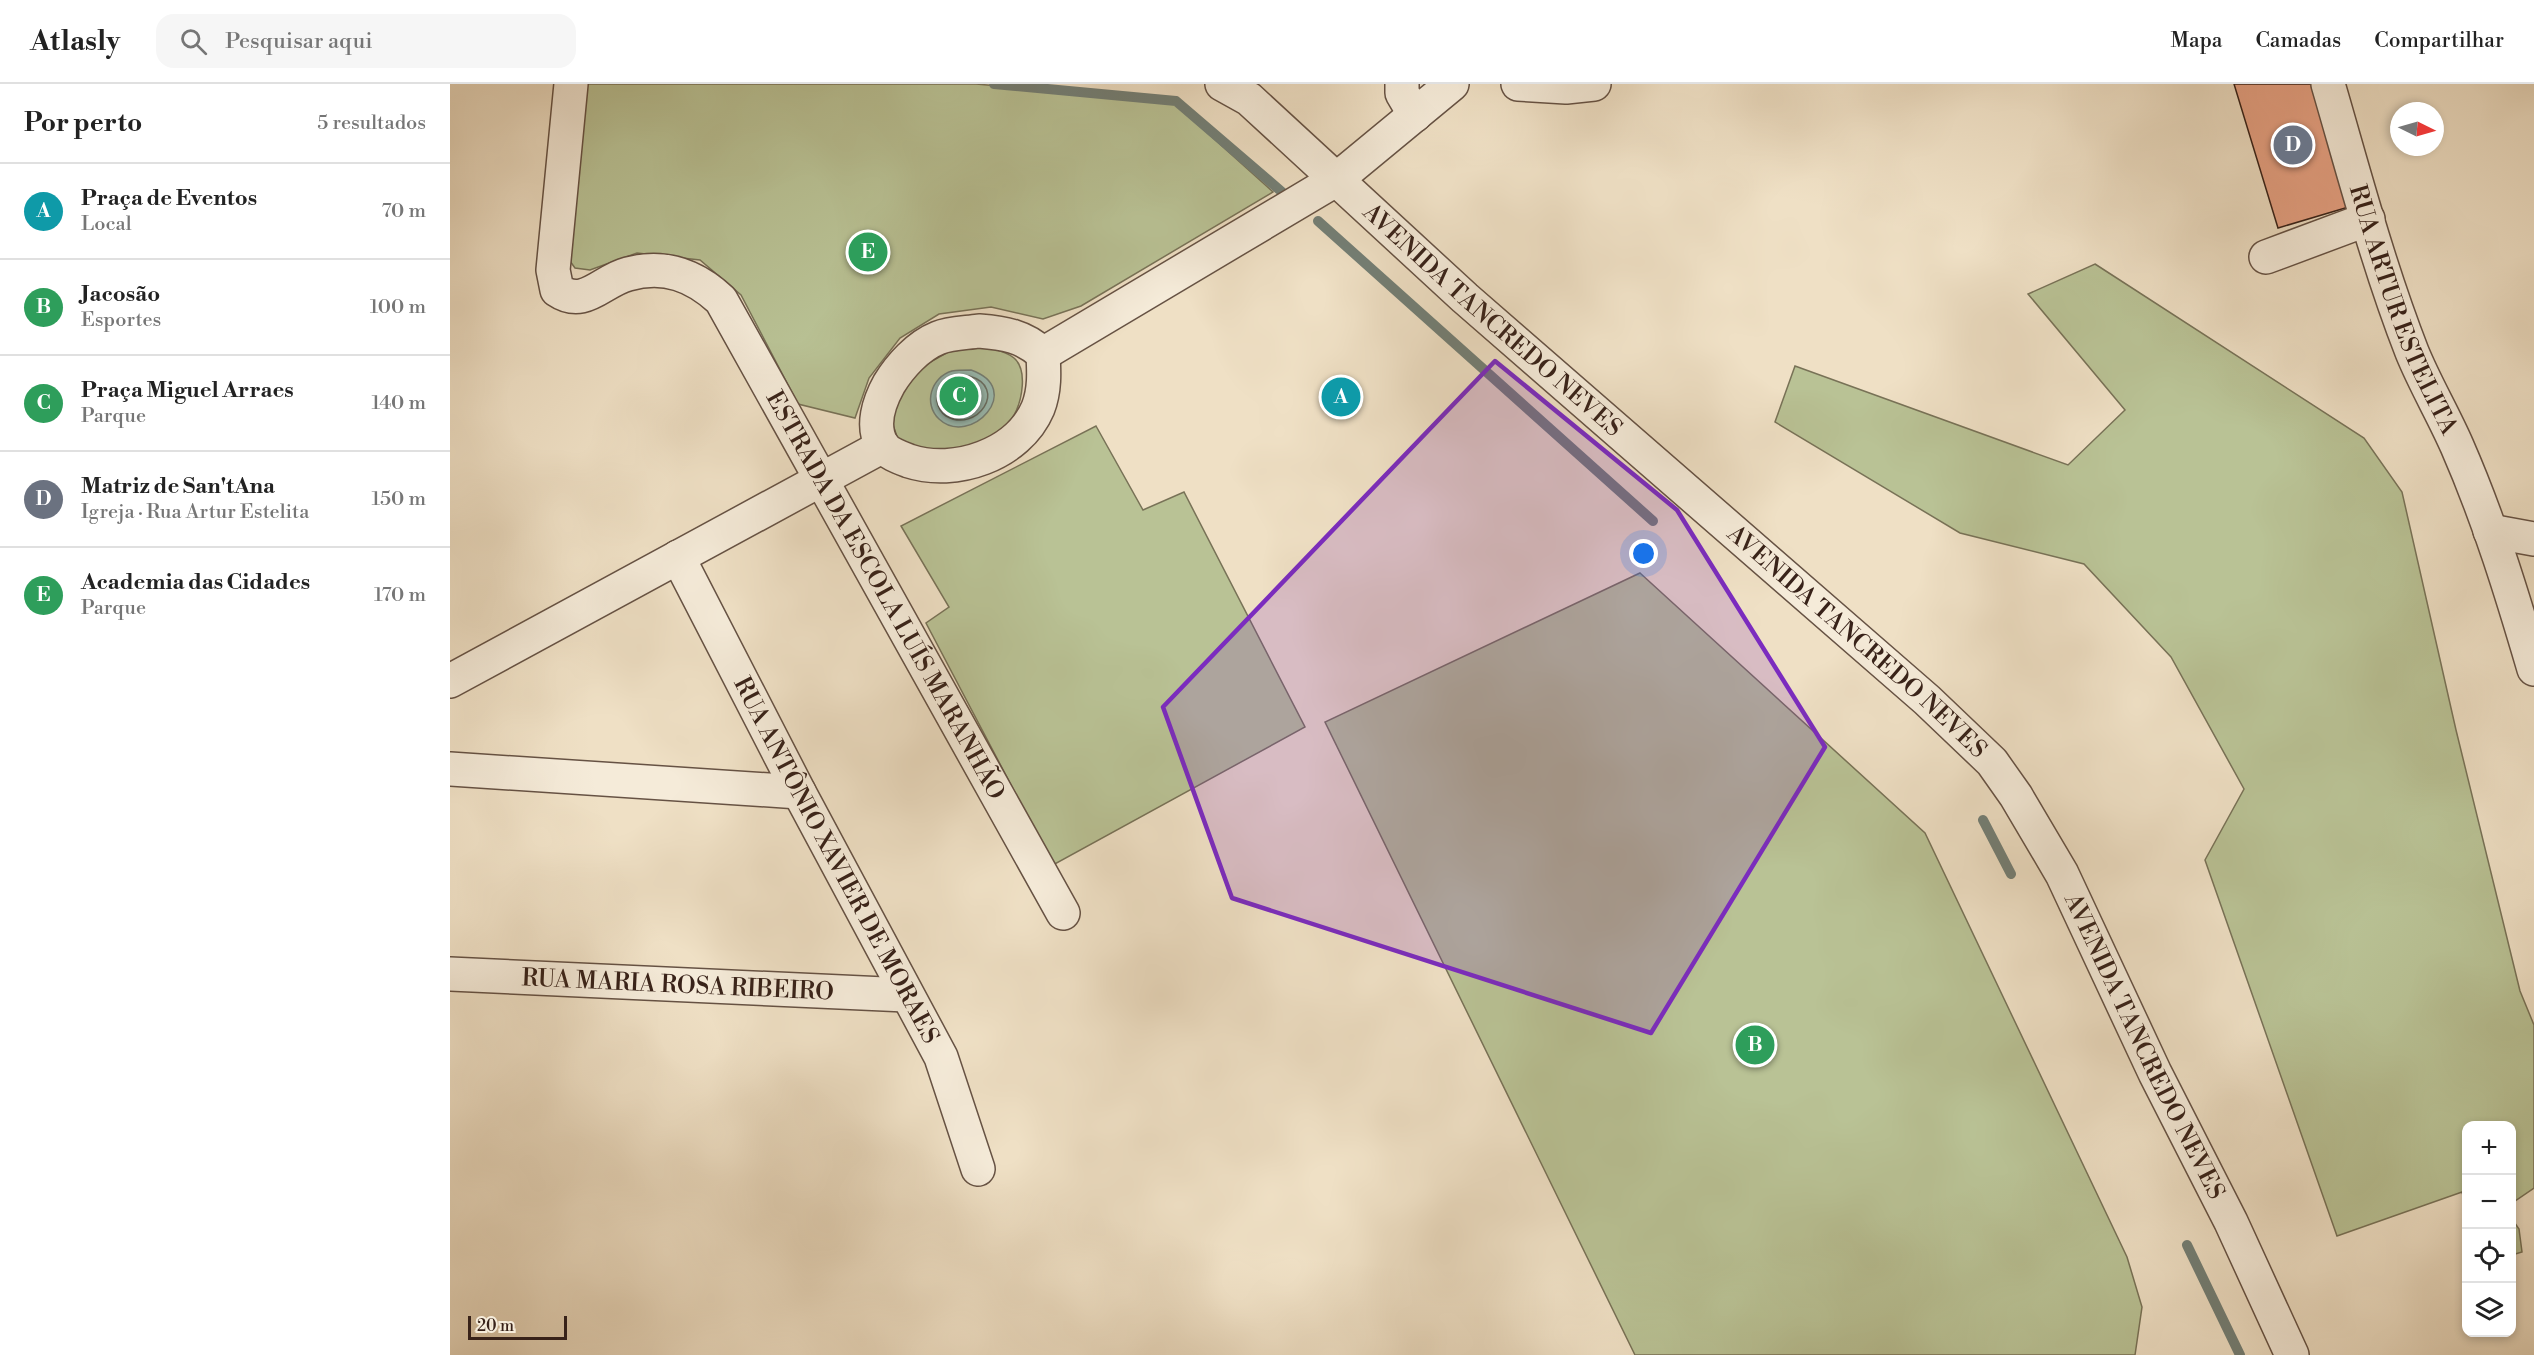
<!DOCTYPE html>
<html lang="pt">
<meta charset="utf-8">
<style>
body{margin:0;font-family:"Libre Bodoni",serif;background:#f6f6f6;color:#222}
.controls{position:absolute;right:18px;bottom:18px;display:grid;overflow:hidden;border-radius:12px;box-shadow:0 3px 9px #0003}
.controls button{width:54px;height:54px;display:grid;place-items:center;padding:0;border:0;border-bottom:2px solid #e0e0e0;background:#fff;color:#222;font:30px sans-serif}
.compass{position:absolute;left:1940px;top:18px;width:54px;height:54px;border-radius:50%;background:#fff;box-shadow:0 3px 9px #0003;rotate:95deg}
.scale{position:absolute;left:18px;bottom:15px;width:99px;box-sizing:border-box;padding-left:6px;border:3px solid #382219;border-top:0;font-size:16px;line-height:21px;white-space:nowrap;color:#382219;-webkit-text-stroke:4px #f5ebd9;paint-order:stroke}
.you{position:absolute;left:1194px;top:470px;width:21px;height:21px;margin:-15px;border:4px solid #fff;border-radius:50%;background:#1a73e8;box-shadow:0 0 0 9px #1a73e833}
.badge{display:grid;place-items:center;width:39px;height:39px;border-radius:50%;background:#d93025;color:#fff;font-size:20px;font-weight:700}
.pin{position:absolute;translate:-50% -50%;border:3px solid #fff;box-shadow:0 2px 6px #0006}
.list{margin:0;padding:0;list-style:none}
h2{display:flex;justify-content:space-between;align-items:center;height:78px;margin:0;padding:0 24px;font-size:26px}
h2 small{font-size:20px;font-weight:400;color:#767676}
.list li{display:grid;grid-template-columns:39px 1fr auto;gap:18px;align-items:center;box-sizing:border-box;height:96px;padding:0 24px;border-top:2px solid #e0e0e0}
.list b{display:block;font-size:22px;white-space:nowrap}
.list p{margin:0;font-size:20px;white-space:nowrap;color:#767676}
.list em{font-size:20px;font-style:normal;color:#767676}
.icon{flex:none;width:33px;height:33px;fill:none;stroke:currentColor;stroke-width:2;stroke-linecap:round;stroke-linejoin:round}
.map{position:relative;flex:none;width:2084px;height:1271px;overflow:hidden}
header{display:flex;align-items:center;gap:36px;box-sizing:border-box;height:84px;padding:0 30px;background:#fff;border-bottom:2px solid #e0e0e0}
header strong{font-size:28px}
nav{display:flex;gap:33px;margin-inline-start:auto;font-size:21px}
.search{width:420px;height:54px;background:#f6f6f6;display:flex;align-items:center;gap:15px;box-sizing:border-box;padding:0 21px;border-radius:18px;color:#767676;font-size:22px}
main{display:flex}
aside{flex:1;background:#fff}
.map>svg:first-child{display:block}
</style>
<header>
<strong>Atlasly</strong>
<div class="search"><svg class="icon" aria-label="search" viewBox="0 0 24 24"><circle cx="10" cy="10" r="6"/><path d="M15 15l6 6"/></svg>Pesquisar aqui</div>
<nav><a>Mapa</a><a>Camadas</a><a>Compartilhar</a></nav>
</header>
<main>
<aside>
<h2>Por perto<small>5 resultados</small></h2>
<ul class="list">
<li><span class="badge" style="background:#0f9aa8">A</span><div><b>Praça de Eventos</b><p>Local</p></div><em>70 m</em></li>
<li><span class="badge" style="background:#2e9e5b">B</span><div><b>Jacosão</b><p>Esportes</p></div><em>100 m</em></li>
<li><span class="badge" style="background:#2e9e5b">C</span><div><b>Praça Miguel Arraes</b><p>Parque</p></div><em>140 m</em></li>
<li><span class="badge" style="background:#6b7280">D</span><div><b>Matriz de San'tAna</b><p>Igreja · Rua Artur Estelita</p></div><em>150 m</em></li>
<li><span class="badge" style="background:#2e9e5b">E</span><div><b>Academia das Cidades</b><p>Parque</p></div><em>170 m</em></li>
</ul>
</aside>
<div class="map">
<svg width="2084" height="1271" viewBox="0 0 2084 1271">
<rect width="100%" height="100%" fill="#efe0c5"/>
<filter id="stains"><feTurbulence type="fractalNoise" baseFrequency=".00333" numOctaves="4"/><feColorMatrix values="0 0 0 0 .2 0 0 0 0 .09 0 0 0 0 .02 0 0 0 .5 -.17"/></filter>
<radialGradient id="worn" r=".72"><stop offset=".6" stop-color="#630" stop-opacity="0"/><stop offset="1" stop-color="#630" stop-opacity=".3"/></radialGradient>
<path fill="#b9c295" stroke="#787257" stroke-width="1.5" d="M131,0H526L722,17L823,108L631,222L593,235L541,223L489,230L450,254L419,294L405,334L348,320L291,211L250,176L187,169L140,186L125,184L112,166Z
M1645,180L1914,354L1952,408L2006,646L2070,907L2084,941V1104L2062,1119V1042H2016V1122L2012,1108L1887,1152L1755,776L1794,705L1721,573L1634,480L1510,449L1325,338L1345,282L1618,381L1675,326L1578,210Z
M534,262C542,265 558,268 564,274C578,286 572,317 564,331C560,338 538,359 530,363C505,374 473,367 449,358L443,341L446,316L461,289L498,268Z
M646,342L693,426L734,408L855,643L603,781L476,539L499,523L451,442Z
M1190,489L1475,749L1677,1173L1692,1223L1685,1271H1185L875,638Z
M2062,1135L2069,1145L2072,1168L2062,1171Z"/>
<path fill="#9abdb4" stroke="#737f76" stroke-width="1.5" d="M521,286C576,305 520,364 489,335C473,320 481,293 502,287C508,286 515,286 521,286Z"/>
<g fill="none" stroke-linecap="round" stroke-linejoin="round">
<path stroke="#697066" stroke-width="1.5" d="M519,292C559,303 527,350 496,332C491,329 488,323 487,317C486,297 503,293 519,292Z
M518,299L526,302L530,307L526,323C496,341 477,303 518,299Z"/>
<path stroke="#737f76" stroke-width="10" d="M544,0L726,17L832,108
M868,137L1203,437
M1533,736L1561,790
M1737,1161L1790,1271"/>
</g>
<path fill="#e7a284" stroke="#382219" stroke-width="1.5" d="M1784,0H1866L1902,122L1828,144Z"/>
<g fill="none" stroke-linecap="round" stroke-linejoin="round">
<g stroke="#665244" stroke-width="36">
<g id="minor">
<path id="s1" d="M121,0L103,186L107,206C135,225 151,197 178,190C215,180 244,191 271,216L613,829"/>
<path id="s2" d="M772,0L799,15L1015,214L1477,616L1542,678L1566,712L1612,790L1705,989L1781,1138L1842,1271"/>
<path d="M952,0V9L965,31"/>
<path d="M1068,0L1116,3L1144,0"/>
<path id="s3" d="M1878,0C1904,89 1928,181 1962,268C1975,300 1993,330 2007,362C2039,435 2062,510 2084,585"/>
<path d="M1816,173L1918,135"/>
<path d="M529,247C554,249 574,252 593,270C594,288 595,306 588,324C568,371 505,392 459,377C451,374 437,369 432,361C421,342 429,318 439,300C450,282 468,262 488,254C500,249 516,249 529,247Z"/>
<path d="M593,270L887,95L1002,0"/>
<path d="M2040,447L2084,455"/>
<path id="s4" d="M228,473L349,708L491,973L528,1085"/>
<path d="M0,597L433,362"/>
<path d="M0,685L349,708"/>
<path id="s5" d="M0,890L456,911"/>
</g>
</g>
<use href="#minor" stroke="#f5ebd9" stroke-width="33"/>
</g>
<path fill="#7b2cbf" fill-opacity="0.2" stroke="#7b2cbf" stroke-width="4.5" stroke-linejoin="round" d="M1045,277L1227,426L1375,663L1201,949L782,814L713,623Z"/>
<g text-anchor="middle" stroke-width="6" stroke-linejoin="round" paint-order="stroke">
<g font-size="24" fill="#382219" stroke="#f5ebd9">
<text dy="8" stroke="none"><textPath href="#s3" startOffset="238">RUA ARTUR ESTELITA</textPath></text>
<text dy="8" stroke="none"><textPath href="#s2" startOffset="360">AVENIDA TANCREDO NEVES</textPath></text>
<text dy="8" stroke="none"><textPath href="#s1" startOffset="724">ESTRADA DA ESCOLA LUÍS MARANHÃO</textPath></text>
<text dy="8" stroke="none"><textPath href="#s2" startOffset="846">AVENIDA TANCREDO NEVES</textPath></text>
<text dy="8" stroke="none"><textPath href="#s4" startOffset="342">RUA ANTÔNIO XAVIER DE MORAES</textPath></text>
<text dy="8" stroke="none"><textPath href="#s5" startOffset="228">RUA MARIA ROSA RIBEIRO</textPath></text>
<text dy="8" stroke="none"><textPath href="#s2" startOffset="1350">AVENIDA TANCREDO NEVES</textPath></text>
</g>
</g>
<rect width="100%" height="100%" filter="url(#stains)"/>
<rect width="100%" height="100%" fill="url(#worn)"/>
</svg>
<div class="controls">
<button>+</button>
<button>−</button>
<button><svg class="icon" aria-label="locate" viewBox="0 0 24 24"><circle cx="12" cy="12" r="6"/><path d="M12 2v4M12 18v4M2 12h4M18 12h4"/></svg></button>
<button><svg class="icon" aria-label="layers" viewBox="0 0 24 24"><path d="M12 4l9 5-9 5-9-5zM3 14l9 5 9-5"/></svg></button>
</div>
<svg class="compass" viewBox="-18 -18 36 36"><path d="M0-13l5 13h-10z" fill="#e53935"/><path d="M0 13l5-13h-10z" fill="#767676"/></svg>
<div class="scale">20 m</div>
<div class="you"></div>
<div class="pin badge" style="left:891px;top:313px;background:#0f9aa8">A</div>
<div class="pin badge" style="left:1305px;top:961px;background:#2e9e5b">B</div>
<div class="pin badge" style="left:509px;top:312px;background:#2e9e5b">C</div>
<div class="pin badge" style="left:1843px;top:61px;background:#6b7280">D</div>
<div class="pin badge" style="left:418px;top:168px;background:#2e9e5b">E</div>
</div>
</main>
